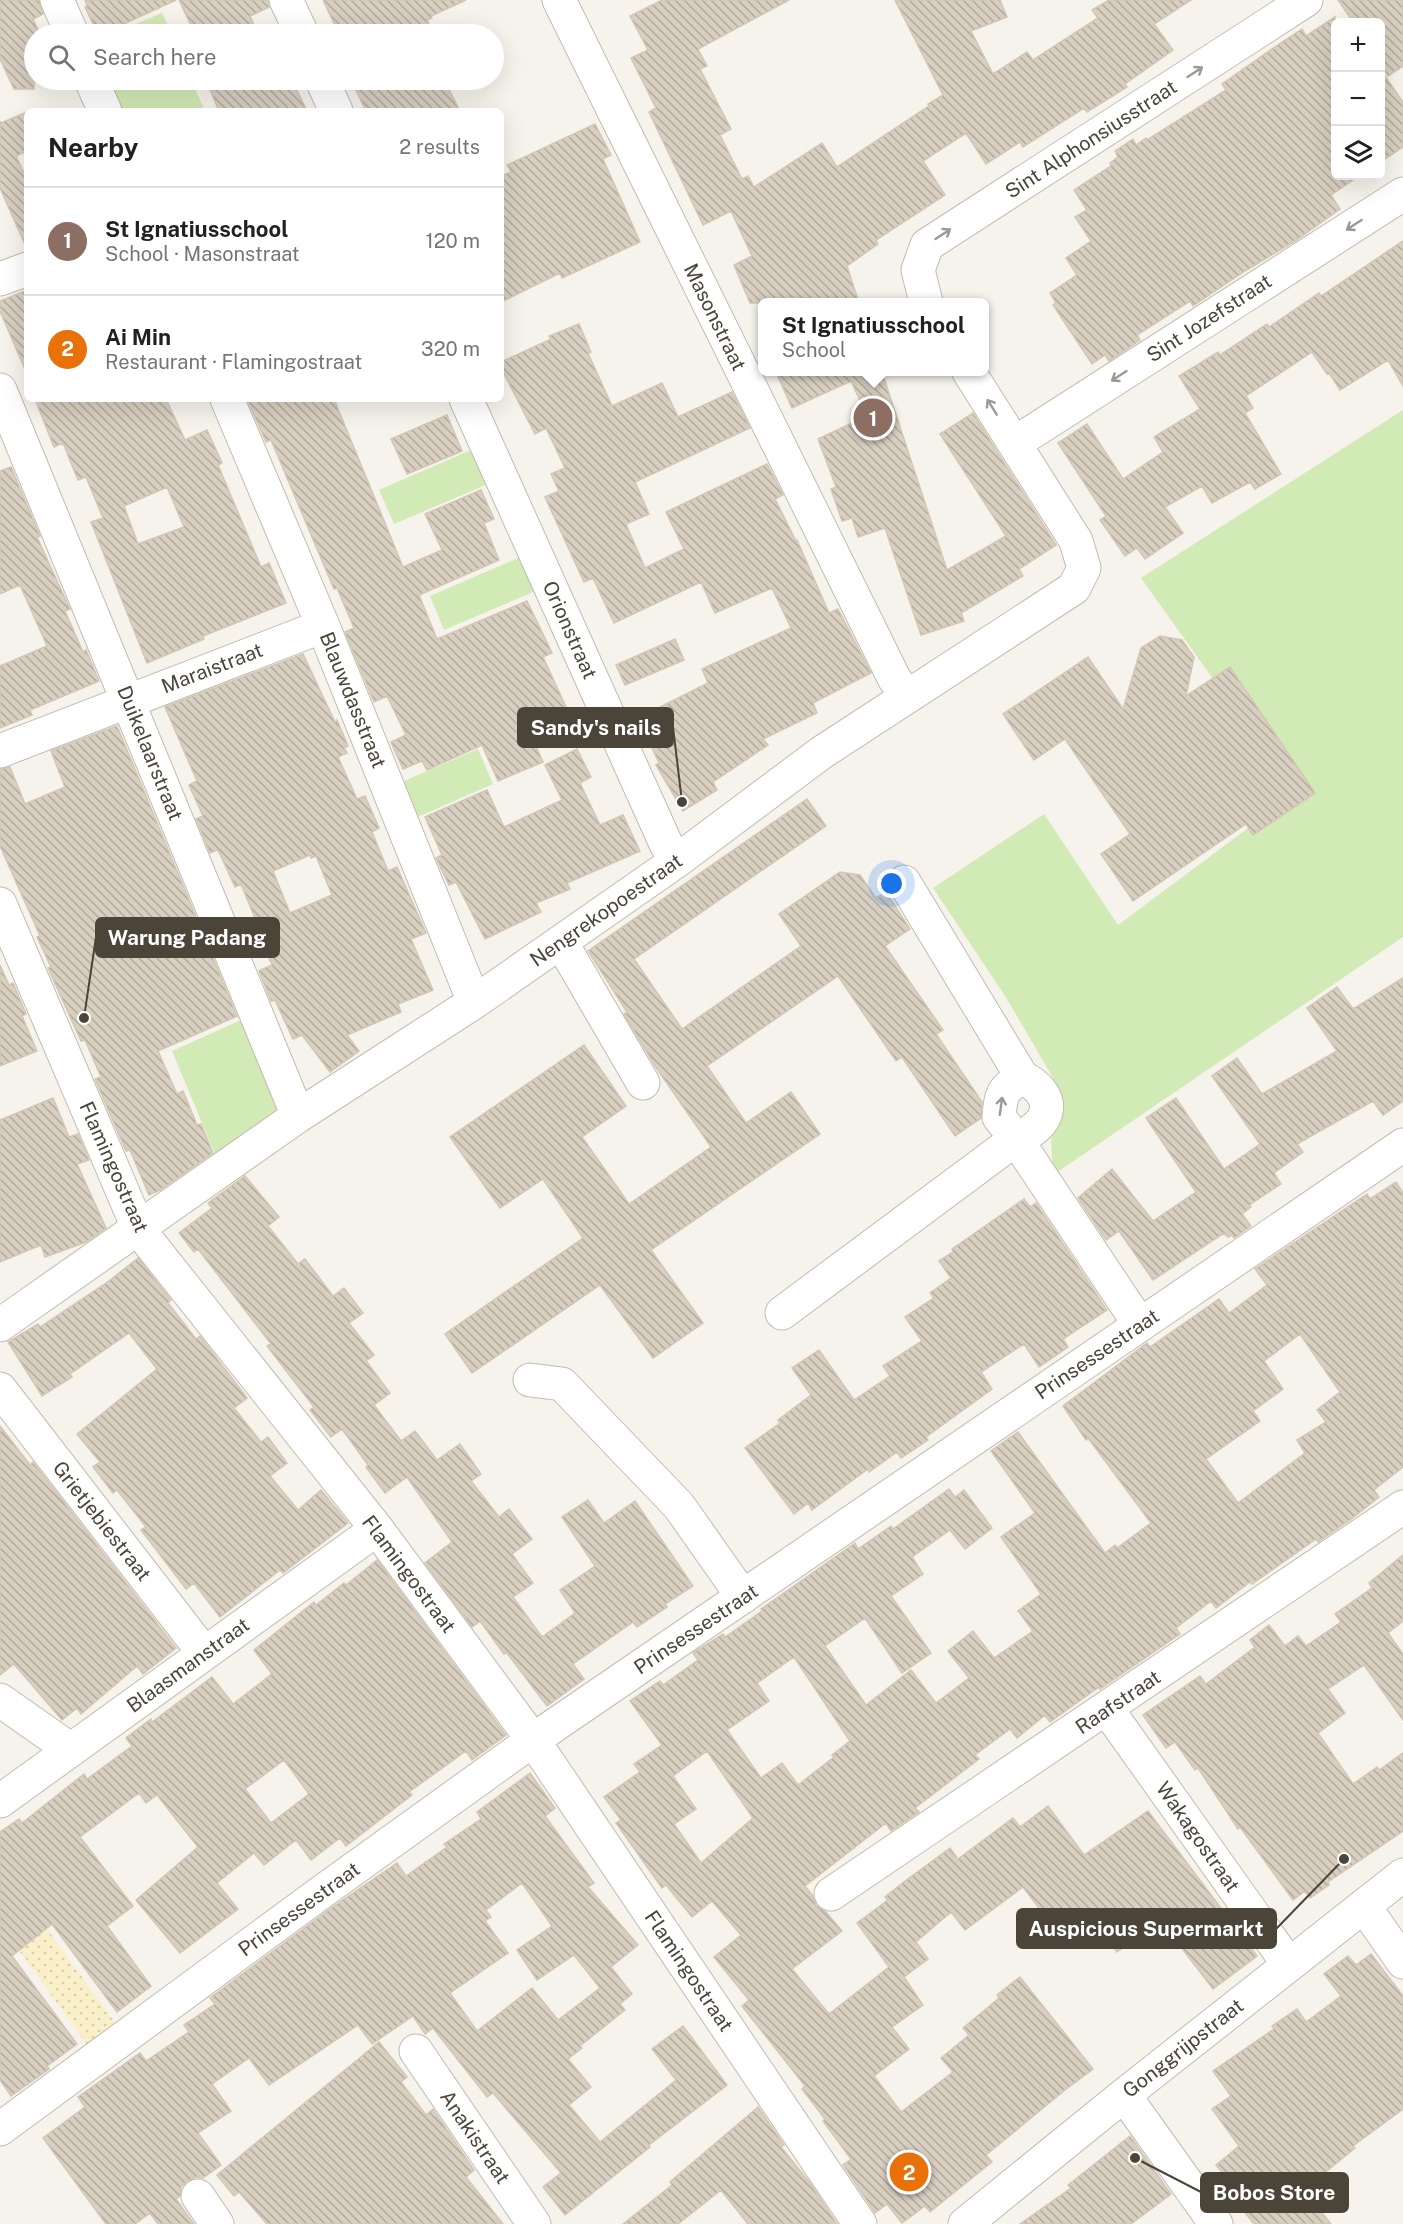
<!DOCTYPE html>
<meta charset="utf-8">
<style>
body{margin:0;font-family:"Public Sans",sans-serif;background:#f2f2f2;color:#202124}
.controls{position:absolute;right:18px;top:18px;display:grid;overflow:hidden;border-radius:9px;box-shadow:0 6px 24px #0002}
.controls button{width:54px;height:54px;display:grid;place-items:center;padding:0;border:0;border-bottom:2px solid #e0e0e0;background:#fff;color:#202124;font:30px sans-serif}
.you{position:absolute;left:892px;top:884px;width:21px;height:21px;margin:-15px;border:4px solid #fff;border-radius:50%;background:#1a73e8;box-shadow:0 0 0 9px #1a73e833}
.badge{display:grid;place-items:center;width:39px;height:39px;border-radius:50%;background:#111827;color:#fff;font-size:20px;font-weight:700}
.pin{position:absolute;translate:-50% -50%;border:3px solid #fff;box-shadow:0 2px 6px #0006}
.popup{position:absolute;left:758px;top:298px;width:231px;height:78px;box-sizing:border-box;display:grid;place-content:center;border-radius:9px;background:#fff;filter:drop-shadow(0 2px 4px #0005);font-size:20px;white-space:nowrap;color:#757577}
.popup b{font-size:22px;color:#202124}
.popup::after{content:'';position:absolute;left:50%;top:100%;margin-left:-12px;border:12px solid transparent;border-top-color:#fff}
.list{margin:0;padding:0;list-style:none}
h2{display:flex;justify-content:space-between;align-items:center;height:78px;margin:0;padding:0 24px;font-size:26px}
h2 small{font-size:20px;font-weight:400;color:#757577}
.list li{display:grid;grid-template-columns:39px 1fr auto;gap:18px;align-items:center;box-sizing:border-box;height:108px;padding:0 24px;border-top:2px solid #e0e0e0}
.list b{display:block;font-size:22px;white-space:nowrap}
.list p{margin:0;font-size:20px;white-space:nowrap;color:#757577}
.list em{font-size:20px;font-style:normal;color:#757577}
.icon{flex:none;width:33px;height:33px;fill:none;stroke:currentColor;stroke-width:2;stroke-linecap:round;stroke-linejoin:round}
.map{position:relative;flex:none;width:1403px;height:2224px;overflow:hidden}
.search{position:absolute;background:#fff;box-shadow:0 6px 24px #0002;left:24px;top:24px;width:480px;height:66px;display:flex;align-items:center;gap:15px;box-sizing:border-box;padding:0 21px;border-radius:33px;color:#757577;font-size:22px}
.panel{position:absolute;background:#fff;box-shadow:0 6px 24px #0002;left:24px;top:108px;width:480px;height:294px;border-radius:9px}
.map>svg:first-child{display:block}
</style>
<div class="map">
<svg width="1403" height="2224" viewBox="0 0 1403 2224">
<defs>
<pattern id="sand-dots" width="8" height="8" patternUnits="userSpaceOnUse" patternTransform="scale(1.5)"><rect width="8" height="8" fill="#f9efc9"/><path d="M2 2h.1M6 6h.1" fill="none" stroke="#d7cead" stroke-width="1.8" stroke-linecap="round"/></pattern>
<pattern id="building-back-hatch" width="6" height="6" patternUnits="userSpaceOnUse" patternTransform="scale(1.5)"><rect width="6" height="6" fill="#d8cfc1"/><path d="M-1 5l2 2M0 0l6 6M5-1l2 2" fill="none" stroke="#b1aa9e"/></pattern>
</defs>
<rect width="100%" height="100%" fill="#f6f3ec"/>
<path fill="#d2eab5" d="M162,13L172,34H111Z
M95,80H191L205,111H108Z
M1403,410V937L1053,1175L1051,1139L1060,1090L1007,999L933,888L1044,814L1118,925L1275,808L1296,795L1141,578Z
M473,449L488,484L394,524L379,490Z
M523,556L538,590L444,630L430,596Z
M478,749L493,784L404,823L388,788Z
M250,1016L286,1105L220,1166L172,1051Z"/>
<path fill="url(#sand-dots)" d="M34,1911L119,2028L90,2049L5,1931Z"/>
<path fill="url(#building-back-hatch)" stroke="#d3c7b4" stroke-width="1.5" fill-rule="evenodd" d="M0,0H39L43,14L33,19L40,34H34V89H14L0,59Z
M85,0H176L102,34H98L85,7L87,6Z
M179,0H268L269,7L250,16L258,34H195Z
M323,0H466L431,16L432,18L427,20L434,34H339Z
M662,0H789L698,49L707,66L700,69L731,129L720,135L742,179L748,176L754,187L822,143L837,167L929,106L928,104L943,95L895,0H1000L1007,17L971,31L993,74L1027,52L1033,60L1098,18L1092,10L1109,0H1191L1154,24L1173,50L1125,84L1127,87L1087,112L1084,108L1023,147L1020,142L986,164L966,133L923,161L945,195L876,240L878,244L847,266L859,303H750L734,265L752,256L731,211L703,225L649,112L656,108L631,58L648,50L630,16Z
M1338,0H1403V66L1388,76L1380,64V22H1353Z
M1335,17V176H1359L1331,195L1340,209L1295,241L1245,271L1193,306L1190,301L1137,335L1140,340L1109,361L1105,355L1092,364L1053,305L1056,303L1050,293L1077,275L1066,258L1091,241L1075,217L1087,210L1074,190L1111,166L1110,163L1118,157L1115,151L1133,139L1136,145L1146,138L1147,140L1226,90L1222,84L1282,42L1302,29L1306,36Z
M1380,69L1403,102V147L1380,162Z
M206,80H292L307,111H219Z
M351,80H444L460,111H366Z
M27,112V151L16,156L27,179V249L0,188V121L1,123Z
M595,124L611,155L603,159L640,242L562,278L560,273L501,302V176L511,172L507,165Z
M1403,241V386L1388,360L1340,390L1329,373L1327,374L1312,352L1246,396L1253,408L1245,413L1281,474L1255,489L1250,482L1212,503L1202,486L1165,507L1183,533L1145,559L1137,548L1125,556L1100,520L1106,516L1058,443L1087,424L1123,479L1163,452L1154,437L1200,409L1179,376L1218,352L1220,355L1267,324L1269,327L1319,293L1321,296Z
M27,290V374L0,311V301Z
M579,324L591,352L588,353L612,406L662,383L678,417L732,392L750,428L635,482L649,514L626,524L645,568L684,549L666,512L767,464L783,495L775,499L796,541L797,540L829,613L838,609L871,673L813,703L817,713L763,739L768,745L713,782L717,790L683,811L656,765L659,763L644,731L646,730L640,717L708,683L702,669L791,628L772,588L715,613L701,582L614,623L593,578L584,582L545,497L559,491L551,474L565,468L546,428L535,434L501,368V362L551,339L549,336Z
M776,372H882L947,570L1006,536L940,434L973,413L1056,545L1019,569L1023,576L961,613L964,621L921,635L885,528L858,537L852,518L842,521L831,489L836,487L818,439L867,416L851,381L792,408Z
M35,399H166L185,440L207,430L222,463L218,465L261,567L269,563L286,603L203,636L204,639L147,663L91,522L103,518L86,477L78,480L63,443L54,447ZM167,487L184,527L138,544L124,506Z
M247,399H334L403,567L442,550L425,514L481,490L494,519L484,523L499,560L419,595L437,639L527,601L552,653L543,657L567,709L527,726L543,762L498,781L482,745L427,770L422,761L403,769L391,742L406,735L387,696L374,702L345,632L354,628L337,588L334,589L271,440L266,442Z
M447,415L462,451L407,474L391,439Z
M11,467L40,536L37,537L70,609L65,611L83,652L86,650L99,681L30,710L32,715L0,728V666L47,646L20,585L0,594V471Z
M1160,636L1182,640L1194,657L1186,696L1230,667L1315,793L1253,835L1246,824L1133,901L1101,854L1130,834L1065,739L1034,760L1003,714L1088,657L1123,709L1141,648Z
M675,639L684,660L625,685L616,665Z
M303,654L335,722L337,720L348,746L344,748L347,753L338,757L357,799L365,796L379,828L372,832L388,871L397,867L426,933L411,939L433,990L398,1004L401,1012L347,1035L359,1051L330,1072L302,1035L293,1039L275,1000L271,1001L259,971L272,965L256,927L258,926L241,884L235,887L219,852L217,850L210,853L196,819L203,816L189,785L197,781L165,707ZM310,855L311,858L316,856L332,895L290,913L273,871Z
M117,726L237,1016L158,1051L177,1094L183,1091L197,1125L201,1124L213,1153L160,1190L149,1195L130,1150L126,1151L95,1079L101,1077L85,1040L81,1041L48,968L51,967L37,937L40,936L0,846V769L10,767L25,804L65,787L51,751Z
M577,749L591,777L580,783L600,825L623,815L640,851L567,883L570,889L536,903L541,912L485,939L456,882L449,885L436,858L442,855L425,817L487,790L504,827L562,800L545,765Z
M807,799L826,826L634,959L682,1029L801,946L779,914L840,872L860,875L876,898L886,892L910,929L885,946L943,1030L936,1034L982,1102L981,1118L955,1136L902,1057L896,1061L838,976L707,1066L746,1123L791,1092L820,1134L651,1250L703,1323L653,1358L600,1285L472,1373L445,1334L583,1238L543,1179L500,1208L450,1137L584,1045L626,1106L582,1137L629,1204L711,1147L655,1066L624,1014L627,1012L588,951Z
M0,965L9,985L13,983L26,1014L22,1016L37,1051L0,1066Z
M1403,978V1101L1383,1115L1373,1101L1297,1144L1303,1152L1274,1173L1281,1184L1249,1205L1251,1207L1242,1214L1251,1226L1234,1238L1232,1235L1228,1237L1224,1233L1153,1280L1119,1231L1106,1240L1078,1198L1112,1169L1153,1221L1196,1192L1146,1118L1176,1098L1224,1169L1260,1144L1212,1076L1237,1058L1262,1094L1337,1051L1307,1008L1337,987L1353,1009Z
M53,1098L69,1137L78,1134L89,1160L77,1164L106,1228L86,1242L45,1257L41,1245L0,1262V1120Z
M245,1176L279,1217L268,1226L298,1264L305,1259L333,1296L344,1288L363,1313L349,1323L374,1355L366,1361L390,1393L374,1405L401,1441L415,1431L437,1460L460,1444L481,1474L471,1481L499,1517L509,1509L532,1539L512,1554L533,1583L513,1597L542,1637L575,1613L560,1590L595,1566L562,1517L588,1500L604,1523L635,1501L693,1586L665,1604L667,1607L637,1627L633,1622L573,1664L584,1679L547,1706L506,1652L504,1654L480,1621L472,1627L425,1563L452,1542L407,1477L385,1493L366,1467L368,1465L342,1429L331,1437L310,1410L314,1407L267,1346L271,1344L198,1249L194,1252L179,1233L212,1208L208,1203Z
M1396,1182L1403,1193V1467L1374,1490L1379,1497L1354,1517L1318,1542L1316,1539L1252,1584L1250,1582L1216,1608L1211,1601L1176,1628L1180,1634L1100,1689L1099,1687L1050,1722L1045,1715L1017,1738L1010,1729L975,1755L979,1759L915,1808L919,1812L891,1831L886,1823L805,1886L812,1895L816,1905L826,1912L842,1931L792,1969L829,2014L889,1967L857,1923L888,1900L885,1897L901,1884L950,1848L958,1859L1013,1818L1020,1827L1048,1806L1084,1855L1148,1811L1257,1956L1213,1989L1161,1921L1117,1952L1106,1937L1096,1944L1079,1921L1059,1935L1023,1887L965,1930L951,1912L916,1942L928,1959L904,1977L923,2005L892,2027L909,2049L874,2076L901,2112L953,2072L941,2058L969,2035L963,2028L999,1998L997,1995L1020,1977L1093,2069L1065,2090L986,2155L992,2162L930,2212L925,2206L902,2223L887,2204L875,2213L843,2165L851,2159L823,2121L825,2119L802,2089L805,2086L742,2006L749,2000L714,1957L741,1935L712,1901L692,1917L666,1885L662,1888L616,1823L621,1820L604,1797L640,1772L634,1764L662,1745L630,1701L660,1681L663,1685L698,1660L693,1653L723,1634L725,1637L762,1611L761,1609L855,1543L858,1549L891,1526L893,1529L949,1489L955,1497L964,1490L992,1528L965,1549L950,1530L912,1557L923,1574L891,1596L931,1653L902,1673L865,1618L825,1646L866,1705L911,1670L936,1703L969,1678L948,1651L973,1631L994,1658L1033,1631L1018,1611L1041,1594L1001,1537L1035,1513L991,1451L1018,1432L1105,1553L1115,1545L1117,1548L1151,1523L1088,1438L1086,1440L1063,1406L1147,1343L1150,1347L1219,1299L1229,1313L1267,1285L1255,1269L1367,1194L1370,1199ZM1300,1334L1340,1392L1317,1410L1326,1422L1297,1440L1305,1453L1238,1503L1206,1459L1260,1421L1253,1411L1283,1389L1264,1361ZM794,1657L850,1741L832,1755L834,1757L798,1785L782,1763L761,1778L727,1730L769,1701L757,1683ZM707,1751L753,1818L701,1863L674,1824L696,1809L673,1776Z
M1024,1199L1030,1207L1036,1203L1107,1310L1063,1339L1068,1347L1039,1367L1024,1344L981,1372L992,1389L926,1437L928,1440L901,1458L897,1452L869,1472L868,1469L812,1510L808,1503L794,1514L745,1448L780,1423L778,1420L811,1395L792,1368L819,1350L854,1400L890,1376L883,1366L922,1341L905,1317L934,1298L930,1293L951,1278L939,1261L953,1252L952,1249Z
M138,1258L171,1300L168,1303L196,1339L200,1336L247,1398L234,1408L261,1442L268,1437L287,1463L270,1476L298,1510L321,1490L348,1523L283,1573L280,1570L220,1617L194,1583L186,1589L141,1530L146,1527L117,1490L113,1493L93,1467L100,1462L77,1434L157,1369L129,1333L70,1374L72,1377L42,1396L8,1342L38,1324L40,1327L109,1281Z
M0,1426L30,1465L33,1462L176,1648L143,1674L137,1666L81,1714L77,1708L62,1720L14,1664L0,1675Z
M1403,1555V1621L1388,1633L1403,1654V1720L1364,1665L1328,1689L1345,1713L1318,1733L1353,1784L1377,1767L1379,1770L1403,1753V1831L1328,1882L1329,1885L1310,1898L1305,1891L1293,1900L1240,1827L1238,1829L1198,1768L1195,1770L1175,1742L1166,1748L1143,1715L1200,1676L1206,1684L1255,1647L1250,1640L1269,1625L1285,1646L1298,1636L1306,1646L1341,1622L1335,1614L1372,1588L1369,1583Z
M377,1560L506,1735L472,1760L466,1751L409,1792L412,1795L346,1846L340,1838L311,1860L296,1840L264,1865L254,1853L217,1883L238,1909L180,1953L136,1900L198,1847L157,1795L146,1803L139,1793L80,1837L133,1906L107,1926L151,1986L117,2012L52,1924L12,1956L77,2044L47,2066L49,2069L11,2096L0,2080V1832L19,1819L22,1823L84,1774L87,1779L132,1746L126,1738L151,1719L152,1722L212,1677L233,1704L272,1674L254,1650L314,1602L316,1605L344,1583L346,1585ZM284,1760L309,1794L271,1823L245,1789Z
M530,1773L555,1808L545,1816L594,1883L588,1887L638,1945L611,1967L632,1994L620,2004L625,2010L580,2046L582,2048L568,2059L591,2087L569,2105L600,2142L676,2080L652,2049L683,2026L727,2085L649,2145L650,2147L565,2215L543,2187L561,2173L493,2093L487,2097L433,2028L425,2034L413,2016L372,2044L358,2025L269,2085L249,2058L212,2084L231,2111L198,2133L221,2165L203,2178L196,2177L187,2181L181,2187L180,2196L176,2199L194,2224H158L150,2213L135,2224H106L43,2138L85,2107L78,2097L140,2053L146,2061L189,2032L184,2025L215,2004L210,1998L334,1906L397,1863L406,1876L447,1847L444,1844L481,1819L477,1812ZM522,1883L552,1926L517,1950L537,1980L574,1955L600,1988L558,2020L532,1988L477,2031L450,1993L508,1953L485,1921L491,1917L486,1910Z
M1371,1954L1403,1996V2109L1353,2146L1355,2148L1304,2190L1331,2224H1254L1236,2201L1242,2196L1216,2165L1239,2146L1212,2109L1231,2096L1213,2071L1274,2029L1272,2026L1297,2009L1306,2022L1341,1996L1324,1974L1348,1956L1356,1965Z
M379,2042L407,2077L401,2082L426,2115L433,2109L474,2170L466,2177L503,2224H267L239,2192L234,2196L217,2175Z
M758,2107L784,2145L781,2147L810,2183L837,2224H748L721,2190L678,2224H623L672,2185L670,2182Z
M1130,2136L1171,2194L1131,2224H1020L1071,2188L1068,2185Z"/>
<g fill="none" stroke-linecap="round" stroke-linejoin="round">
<g stroke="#c2bbae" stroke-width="35">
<path id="minor" d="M57,0L72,34
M286,0L302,34
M559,0L894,678L906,696
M91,80L105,111
M322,80L336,111
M0,279L27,269
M926,302L918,270L927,245L1306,0
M0,390L298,1116
M227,399L323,626L470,992L476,1001
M466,399L666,844L678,860
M1015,443L1403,194
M0,751L323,626
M0,904L139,1230L377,1529L533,1740L860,2224
M561,942L643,1083
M1022,1077C1002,1089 1001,1094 999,1117L1016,1139L1140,1325
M782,1313L1016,1139C1052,1125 1059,1096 1022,1077L904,882
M0,1325L298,1116L476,1001L678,860L821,753L1074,588L1084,568L1076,541L969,372
M530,1380L562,1384L679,1506L743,1597
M0,1389L204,1653
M0,1700L71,1750
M1107,1709L1289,1965
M0,1801L377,1529
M831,1894L1403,1507
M1364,1906L1403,1962
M416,2051L534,2224
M1124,2095L1216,2224
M0,2129L323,1891L533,1740L1403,1145
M198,2196L217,2224
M965,2224L1124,2095L1403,1875"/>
</g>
<use href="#minor" stroke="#fff" stroke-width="33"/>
</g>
<defs><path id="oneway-shaft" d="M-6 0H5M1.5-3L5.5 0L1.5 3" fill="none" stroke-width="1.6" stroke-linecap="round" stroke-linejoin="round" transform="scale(1.5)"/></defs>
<g stroke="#9c9892">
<use href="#oneway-shaft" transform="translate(1195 72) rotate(-33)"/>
<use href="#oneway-shaft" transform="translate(1354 225) rotate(147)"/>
<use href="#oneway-shaft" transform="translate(943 234) rotate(-33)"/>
<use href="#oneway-shaft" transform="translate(1119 376) rotate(147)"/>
<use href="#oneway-shaft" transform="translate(992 407) rotate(-122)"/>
<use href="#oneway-shaft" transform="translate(1001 1106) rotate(-82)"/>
</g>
<g text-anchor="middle" stroke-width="6" stroke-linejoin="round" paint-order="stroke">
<g font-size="20" fill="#4b4439" stroke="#fff">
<text transform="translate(1091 139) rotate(-33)" y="7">Sint Alphonsiusstraat</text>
<text transform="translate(715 317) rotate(64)" y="7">Masonstraat</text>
<text transform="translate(1209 318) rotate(-33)" y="7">Sint Jozefstraat</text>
<text transform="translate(570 630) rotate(66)" y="7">Orionstraat</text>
<text transform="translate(212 668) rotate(-21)" y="7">Maraistraat</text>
<text transform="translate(353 700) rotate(68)" y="7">Blauwdasstraat</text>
<text transform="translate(150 753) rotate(68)" y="7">Duikelaarstraat</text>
<text transform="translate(606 910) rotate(-35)" y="7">Nengrekopoestraat</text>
<text transform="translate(114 1167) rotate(66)" y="7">Flamingostraat</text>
<text transform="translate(1097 1354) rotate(-34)" y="7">Prinsessestraat</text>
<text transform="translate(102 1521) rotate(52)" y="7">Grietjebiestraat</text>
<text transform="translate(409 1574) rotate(53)" y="7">Flamingostraat</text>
<text transform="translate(696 1629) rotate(-34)" y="7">Prinsessestraat</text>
<text transform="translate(188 1665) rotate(-36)" y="7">Blaasmanstraat</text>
<text transform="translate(1118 1702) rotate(-34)" y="7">Raafstraat</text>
<text transform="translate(1198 1837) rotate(55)" y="7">Wakagostraat</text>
<text transform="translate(299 1909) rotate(-36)" y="7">Prinsessestraat</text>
<text transform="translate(689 1971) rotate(56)" y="7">Flamingostraat</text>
<text transform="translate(1183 2048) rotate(-38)" y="7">Gonggrijpstraat</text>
<text transform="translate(475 2137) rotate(56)" y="7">Anakistraat</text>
</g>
</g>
<path fill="none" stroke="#4b4439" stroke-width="2" d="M682 802L673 727M84 1018L96 937M1344 1859L1276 1929M1135 2158L1201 2192"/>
<g fill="#4b4439" stroke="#fff" stroke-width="2">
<circle cx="682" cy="802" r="6"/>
<circle cx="84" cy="1018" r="6"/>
<circle cx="1344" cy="1859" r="6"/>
<circle cx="1135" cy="2158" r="6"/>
</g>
<g fill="#4b4439" stroke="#4b4439" stroke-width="2">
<rect x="518" y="708" width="155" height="39" rx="6"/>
<rect x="96" y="918" width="183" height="39" rx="6"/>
<rect x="1017" y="1909" width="259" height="39" rx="6"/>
<rect x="1201" y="2173" width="147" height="39" rx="6"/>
</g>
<g font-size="21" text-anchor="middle" font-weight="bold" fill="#fff">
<text x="596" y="735">Sandy's nails</text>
<text x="187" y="945">Warung Padang</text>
<text x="1146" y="1936">Auspicious Supermarkt</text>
<text x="1274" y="2200">Bobos Store</text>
</g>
</svg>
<div class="controls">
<button>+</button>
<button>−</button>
<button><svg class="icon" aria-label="layers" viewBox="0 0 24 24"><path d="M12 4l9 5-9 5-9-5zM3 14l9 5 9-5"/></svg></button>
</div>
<div class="you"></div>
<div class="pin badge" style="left:873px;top:418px;background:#8d6e63">1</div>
<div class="popup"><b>St Ignatiusschool</b>School</div>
<div class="pin badge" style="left:909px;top:2172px;background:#e8710a">2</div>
<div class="search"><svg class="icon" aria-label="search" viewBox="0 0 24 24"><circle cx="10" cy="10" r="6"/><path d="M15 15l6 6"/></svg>Search here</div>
<section class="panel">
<h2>Nearby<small>2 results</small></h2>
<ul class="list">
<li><span class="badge" style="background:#8d6e63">1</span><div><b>St Ignatiusschool</b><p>School · Masonstraat</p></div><em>120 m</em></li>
<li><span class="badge" style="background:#e8710a">2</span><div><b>Ai Min</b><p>Restaurant · Flamingostraat</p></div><em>320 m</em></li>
</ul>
</section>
</div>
